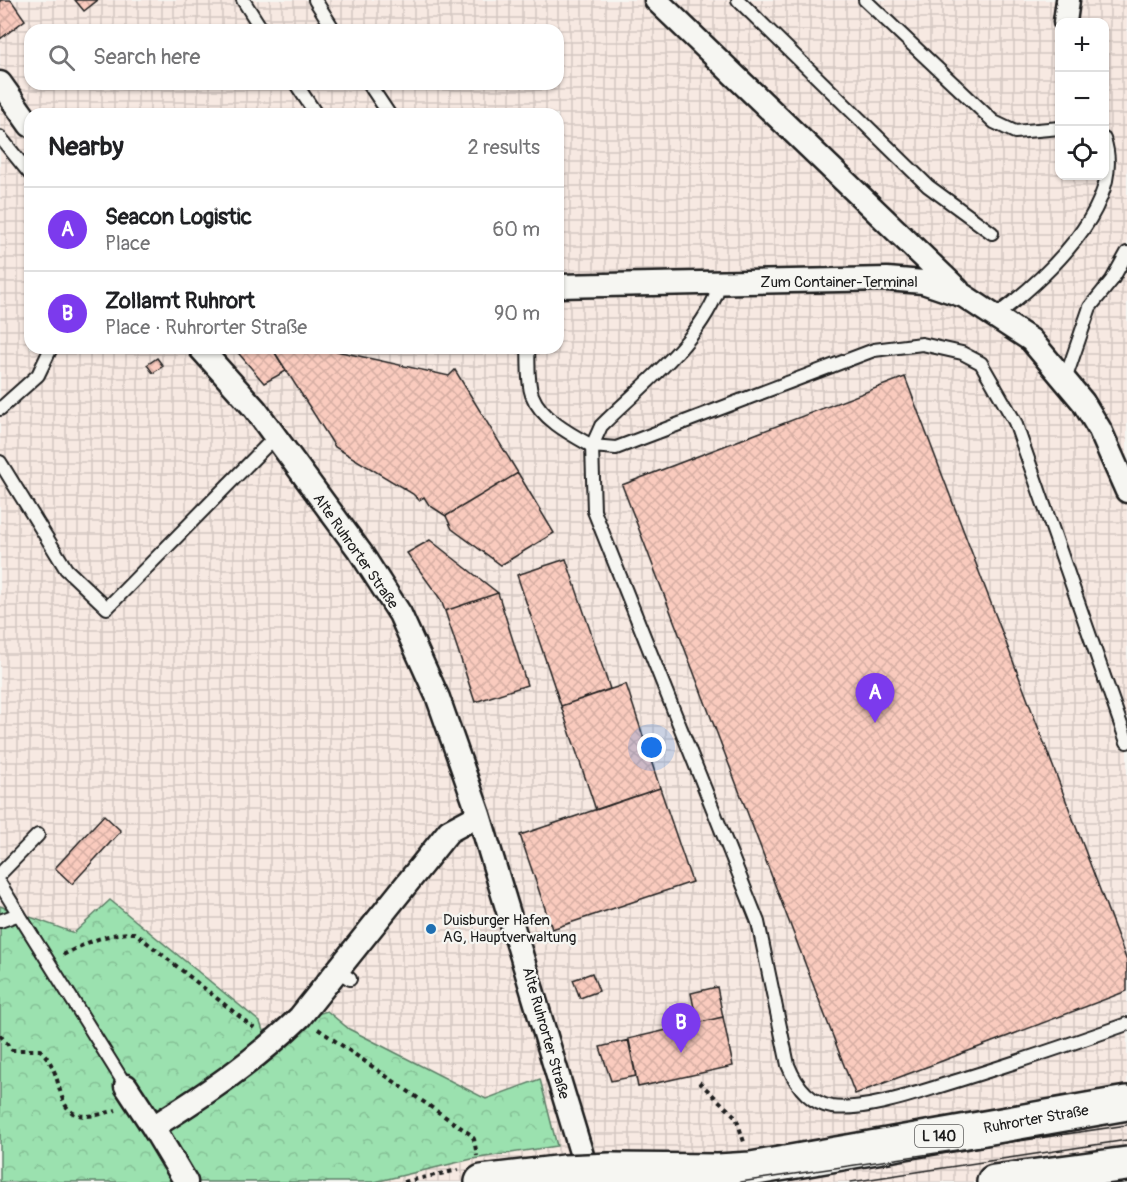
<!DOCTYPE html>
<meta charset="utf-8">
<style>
body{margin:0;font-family:Pangolin,sans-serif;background:#f2f2f2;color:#202124}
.controls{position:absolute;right:18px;top:18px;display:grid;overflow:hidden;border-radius:12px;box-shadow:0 2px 4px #0004}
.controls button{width:54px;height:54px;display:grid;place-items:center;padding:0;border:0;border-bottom:2px solid #e0e0e0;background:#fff;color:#202124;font:30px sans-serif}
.you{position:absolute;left:652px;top:748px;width:21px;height:21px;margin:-15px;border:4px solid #fff;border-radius:50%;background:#1a73e8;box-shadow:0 0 0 9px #1a73e833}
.badge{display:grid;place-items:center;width:39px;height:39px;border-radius:50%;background:#7c3aed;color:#fff;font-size:20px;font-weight:700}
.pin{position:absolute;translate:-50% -50px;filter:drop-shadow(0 2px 3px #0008)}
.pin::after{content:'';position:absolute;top:32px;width:21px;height:18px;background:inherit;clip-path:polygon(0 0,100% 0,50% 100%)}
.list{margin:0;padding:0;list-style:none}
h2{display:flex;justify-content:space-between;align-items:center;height:78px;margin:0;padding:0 24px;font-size:26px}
h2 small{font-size:20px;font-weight:400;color:#757577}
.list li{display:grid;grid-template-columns:39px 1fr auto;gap:18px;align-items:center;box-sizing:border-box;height:84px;padding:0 24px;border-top:2px solid #e0e0e0}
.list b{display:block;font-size:22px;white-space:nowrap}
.list p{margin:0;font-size:20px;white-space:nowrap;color:#757577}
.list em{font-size:20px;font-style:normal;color:#757577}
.icon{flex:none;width:33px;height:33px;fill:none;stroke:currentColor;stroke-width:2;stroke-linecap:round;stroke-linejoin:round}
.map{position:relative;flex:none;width:1127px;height:1182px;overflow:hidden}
.search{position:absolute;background:#fff;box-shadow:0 2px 4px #0004;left:24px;top:24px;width:540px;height:66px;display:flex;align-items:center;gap:15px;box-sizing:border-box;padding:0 21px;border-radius:18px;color:#757577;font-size:22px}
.panel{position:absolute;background:#fff;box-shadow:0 2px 4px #0004;left:24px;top:108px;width:540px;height:246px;border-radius:18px}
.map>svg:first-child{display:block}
</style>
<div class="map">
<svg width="1127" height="1182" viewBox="0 0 1127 1182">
<defs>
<pattern id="industrial-grid" width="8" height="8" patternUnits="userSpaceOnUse" patternTransform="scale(1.5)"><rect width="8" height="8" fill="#f7e9e2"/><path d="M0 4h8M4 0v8" fill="none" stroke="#d3c7c1"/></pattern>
<pattern id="forest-crowns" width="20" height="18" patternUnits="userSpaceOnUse" patternTransform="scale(1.5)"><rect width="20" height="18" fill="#9be1af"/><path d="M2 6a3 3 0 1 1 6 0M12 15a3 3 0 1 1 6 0" fill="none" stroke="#85c096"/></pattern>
<pattern id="building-cross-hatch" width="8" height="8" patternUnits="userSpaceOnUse" patternTransform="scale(1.5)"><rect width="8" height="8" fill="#facbbe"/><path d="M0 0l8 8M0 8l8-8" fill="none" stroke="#d6aea3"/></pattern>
</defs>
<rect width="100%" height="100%" fill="#f6f6f2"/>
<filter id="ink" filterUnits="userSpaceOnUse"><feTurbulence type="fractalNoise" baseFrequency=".0167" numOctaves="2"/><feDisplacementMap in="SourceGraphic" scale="12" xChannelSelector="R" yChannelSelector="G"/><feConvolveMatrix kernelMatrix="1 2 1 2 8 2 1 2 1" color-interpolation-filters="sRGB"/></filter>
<g filter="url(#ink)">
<path fill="url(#industrial-grid)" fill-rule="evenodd" d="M0,0H1127V1182H0ZM1060,22H1104V176H1060ZM30,30H558V84H30ZM30,114H558V348H30Z"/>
<path fill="url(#forest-crowns)" stroke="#5c7e66" stroke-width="1.5" d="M110,900L260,1022L263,1031L327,1011L349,1029L486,1099L540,1079L557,1146L472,1159L375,1182H0V906L74,933Z"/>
<path fill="url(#building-cross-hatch)" stroke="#1c1c1c" stroke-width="1.5" d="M0,0H11L25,20L0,39Z
M75,0H98L84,11Z
M234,348H272L286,371L264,383Z
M272,348H323L449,376L455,370L518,473L446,516L429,505L424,497L419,500L413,494L335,447Z
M157,358L163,366L153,373L147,365Z
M905,377L1127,961V991L855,1094L622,485Z
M518,473L554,533L501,565L452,529L446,516Z
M430,540L498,593L445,611L441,600L407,553Z
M566,559L610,689L561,706L517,575Z
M498,593L527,685L475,702L445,611Z
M626,684L660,788L596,810L561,706Z
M660,788L692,882L552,929L520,835Z
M104,815L121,831L72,884L55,868Z
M592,973L599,991L580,998L573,980Z
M717,987L723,1017L697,1023L691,993Z
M723,1017L733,1066L638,1087L628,1039Z
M629,1040L636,1076L611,1081L600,1047Z"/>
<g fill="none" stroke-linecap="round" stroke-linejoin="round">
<g stroke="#1c1c1c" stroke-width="16">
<path id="lane" d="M243,0L262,30
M315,0L334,30
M738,0L928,186L992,233
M865,0L994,122L1015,132L1060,128
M296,84L316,114
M369,84L389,114
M0,137L30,174
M994,317C1042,281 1127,206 1104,139
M528,348C529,363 527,381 532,395C541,419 572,435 592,446L601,426C644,383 702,341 721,282
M1065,380L1090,307L1112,280L1127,253
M0,409L38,375L51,348
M0,462L66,569L107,608L274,438
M1127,742L1015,422L981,363L962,353L922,344L874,350L616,448L592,446L594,511L758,922L788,1065C796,1085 809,1103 832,1107C862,1111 911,1095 940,1086C1003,1067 1065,1046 1127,1024
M0,874L38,835
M0,884L126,1086
M0,921L19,914
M337,970L350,979"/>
</g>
<g stroke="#1c1c1c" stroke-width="27">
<path id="street" d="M656,0L958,290
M1065,22L1068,0
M0,83L30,125
M558,286L887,279L923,282L964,296L1031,340L1083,402L1100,430L1127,491
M200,348L255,409L361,553L400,614L438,698L479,815L590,1182
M126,1086L153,1127
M186,1182L153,1127C206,1094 255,1061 300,1017L449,831L479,815"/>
</g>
<g stroke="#1c1c1c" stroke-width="38">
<path id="primary" d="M611,1170L718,1171L751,1169L1127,1103
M482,1182L564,1172
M994,1182L1127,1164"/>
</g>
<path stroke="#1c1c1c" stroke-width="4" stroke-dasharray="4.5 4.5" stroke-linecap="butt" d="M63,955C87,942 107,933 135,933L254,1028
M318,1029L470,1134L474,1139L477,1156
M0,1035L12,1050H40C73,1079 43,1134 116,1110
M699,1082L736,1117L744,1142
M404,1182L458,1170"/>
<use href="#lane" stroke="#f6f6f2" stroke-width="12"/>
<use href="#street" stroke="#f6f6f2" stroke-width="22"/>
<use href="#primary" stroke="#f6f6f2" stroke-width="33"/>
<path stroke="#1c1c1c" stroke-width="1.5" d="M740,1182L1127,1125
M851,1182L1127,1140"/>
<g stroke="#1c1c1c" stroke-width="38" stroke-linecap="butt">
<path id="primary-bridge" d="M564,1172L611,1170"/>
</g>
<use href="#primary-bridge" stroke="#f6f6f2" stroke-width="33"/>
</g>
</g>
<circle fill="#1f6fb2" stroke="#f6f6f2" stroke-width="2" cx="431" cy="929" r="6"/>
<g text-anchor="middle" stroke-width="4.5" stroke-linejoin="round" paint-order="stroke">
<rect fill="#f6f6f2" stroke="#5d5d5c" stroke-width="1.5" x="915" y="1125" width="48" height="22" rx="4.5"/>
<g font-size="14" font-weight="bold" fill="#1c1c1c">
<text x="939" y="1141">L 140</text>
</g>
<g font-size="15" fill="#1c1c1c" stroke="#f6f6f2">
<text x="839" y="287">Zum Container-Terminal</text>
<text transform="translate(356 551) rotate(55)" y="5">Alte Ruhrorter Straße</text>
<text transform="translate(546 1033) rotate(74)" y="5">Alte Ruhrorter Straße</text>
<text transform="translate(1036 1119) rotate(-10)" y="5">Ruhrorter Straße</text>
</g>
<g font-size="15" fill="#1c1c1c" stroke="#f6f6f2" text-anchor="start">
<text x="443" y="925">Duisburger Hafen<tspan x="443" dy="17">AG, Hauptverwaltung</tspan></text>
</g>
</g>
</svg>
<div class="controls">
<button>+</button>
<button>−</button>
<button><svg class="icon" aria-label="locate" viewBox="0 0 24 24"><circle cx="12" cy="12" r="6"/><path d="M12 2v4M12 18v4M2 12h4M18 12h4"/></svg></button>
</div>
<div class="you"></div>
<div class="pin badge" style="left:875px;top:723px">A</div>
<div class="pin badge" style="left:681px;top:1053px">B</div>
<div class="search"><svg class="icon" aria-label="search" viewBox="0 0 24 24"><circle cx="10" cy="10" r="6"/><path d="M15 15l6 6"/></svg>Search here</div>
<section class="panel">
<h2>Nearby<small>2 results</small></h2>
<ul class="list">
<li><span class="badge">A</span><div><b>Seacon Logistic</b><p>Place</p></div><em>60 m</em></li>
<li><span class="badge">B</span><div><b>Zollamt Ruhrort</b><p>Place · Ruhrorter Straße</p></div><em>90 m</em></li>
</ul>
</section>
</div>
